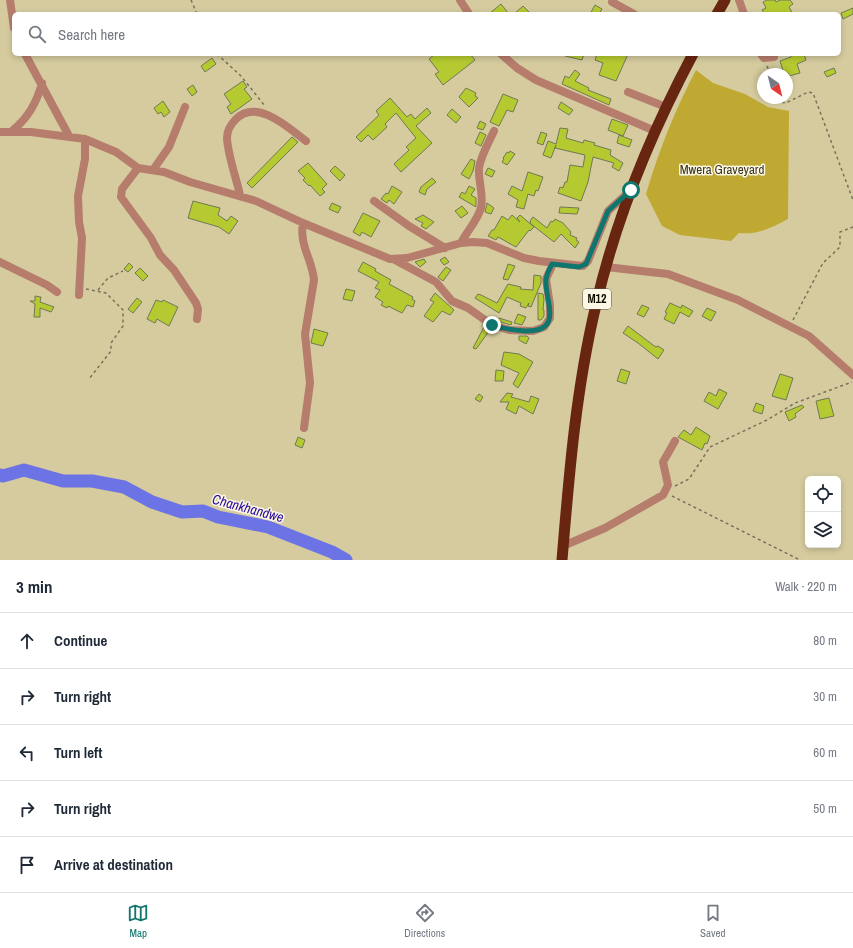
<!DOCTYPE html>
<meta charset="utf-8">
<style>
body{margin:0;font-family:"Archivo Narrow",sans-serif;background:#f2f2f3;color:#1f2937}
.controls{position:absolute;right:12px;bottom:12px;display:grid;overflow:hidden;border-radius:6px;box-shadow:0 2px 6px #0003}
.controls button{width:36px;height:36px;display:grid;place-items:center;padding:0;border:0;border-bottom:1px solid #e0e1e3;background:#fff;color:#1f2937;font:20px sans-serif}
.compass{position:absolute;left:757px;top:68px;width:36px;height:36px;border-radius:50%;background:#fff;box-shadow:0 2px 6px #0003;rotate:145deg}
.stop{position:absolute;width:12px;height:12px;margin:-9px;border:3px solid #0f766e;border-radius:50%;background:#fff}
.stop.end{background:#0f766e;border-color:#fff;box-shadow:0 1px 4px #0008}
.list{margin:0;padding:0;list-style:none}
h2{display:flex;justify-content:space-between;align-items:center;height:52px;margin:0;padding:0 16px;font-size:17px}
h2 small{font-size:13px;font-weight:400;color:#747a83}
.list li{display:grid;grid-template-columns:26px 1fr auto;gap:12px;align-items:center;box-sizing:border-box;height:56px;padding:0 16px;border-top:1px solid #e0e1e3}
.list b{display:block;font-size:15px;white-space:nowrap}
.list em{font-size:13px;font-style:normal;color:#747a83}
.icon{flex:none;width:22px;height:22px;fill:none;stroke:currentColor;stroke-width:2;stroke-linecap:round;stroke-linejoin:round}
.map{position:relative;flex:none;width:853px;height:560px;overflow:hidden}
.search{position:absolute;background:#fff;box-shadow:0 2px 6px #0003;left:12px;right:12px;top:12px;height:44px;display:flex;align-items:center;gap:10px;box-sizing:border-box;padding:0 14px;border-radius:6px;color:#747a83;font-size:15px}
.sheet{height:332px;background:#fff}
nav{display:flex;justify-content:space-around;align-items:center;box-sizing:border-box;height:56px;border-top:1px solid #e0e1e3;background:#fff;font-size:11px;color:#747a83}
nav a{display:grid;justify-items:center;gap:2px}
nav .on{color:#0f766e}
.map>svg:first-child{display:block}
</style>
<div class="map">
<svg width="853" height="560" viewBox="0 0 853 560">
<rect width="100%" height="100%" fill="#dfd7b1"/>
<path fill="#d5cb9f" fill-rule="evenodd" d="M0,0H853V560H0ZM14,14H839V54H14ZM763,74H787V98H763ZM808,479H838V545H808Z"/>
<path fill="#c0a932" d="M696,70L713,83L745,94L768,107L789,111L788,219C771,228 758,235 739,233L731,241L680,235L662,226L646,194C659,150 675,110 696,70Z"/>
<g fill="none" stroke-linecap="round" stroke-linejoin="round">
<path stroke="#6c73e5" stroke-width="13" d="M0,475L3,476L24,470L63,481H92L124,487L152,502L182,512L203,511L218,517L268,527L332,552L346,560"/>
</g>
<path fill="#b5ca31" stroke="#717856" d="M767,0H775L776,2L780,0H790L793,4L789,7L793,14H765L762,10L766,8L763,2Z
M501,4L509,14H489Z
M595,5L602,9L599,14H590Z
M523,6L531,14H514Z
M853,8V14L843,19L841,13Z
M435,54H470L475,60L443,85L435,74L439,72L429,59Z
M566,54H584L582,60L565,56Z
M597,54H628L616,81L599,75L603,63L595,60Z
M790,54H804L806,60L797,64L800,73L789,76L788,73L784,74L780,61L791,57Z
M212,58L216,64L205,72L201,66Z
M834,68L836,73L827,77L824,72Z
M575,70L580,74L575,81L589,88L588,90L611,99L609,105L562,84L565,76L569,78Z
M243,81L247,87L244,89L252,99L231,114L227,107L231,104L224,94Z
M193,85L197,92L192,96L187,89Z
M466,88L476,93L475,96L478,98L469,107L459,97Z
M503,94L518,100L513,112L507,110L499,126L490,122Z
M390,98L407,117L411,114L415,119L427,108L431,113L416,126L432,143L401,172L394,164L409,150L406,147L416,138L396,113L385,124L387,127L373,140L368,135L361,142L356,137L379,115L376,111Z
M163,101L170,112L164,117L161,112L158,114L154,108Z
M561,102L573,110L569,115L558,108Z
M452,109L461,117L456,123L447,115Z
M612,119L628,125L623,136L608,130Z
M480,121L486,124L483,130L477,128Z
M560,128L568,129L566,138L583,143L584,140L595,143L594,145L611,150L610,155L623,163L619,171L612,167L614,163L593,157L588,182L581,201L558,193L560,187L563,188L565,182H567L570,165L583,167L585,155L555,148L556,145L551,158L543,155L548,141L556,144Z
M480,132L486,135L481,146L475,143Z
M541,132L547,134L543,145L537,143Z
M619,135L632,140L629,147L617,143Z
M292,137L298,142L252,188L247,183Z
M510,151L515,154L507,165L502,162L504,159L503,158L507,152L509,153Z
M471,159L475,161L473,171L469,179L461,174Z
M308,163L327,184L322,189L325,192L320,196L310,185L309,186L303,180L305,178L298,171Z
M335,166L345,175L340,181L330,171Z
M488,168L495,171L492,177L485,174Z
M528,172L543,177L538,191L536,190L534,196L528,194L524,209L516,207L518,200L508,194L512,186L522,191Z
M432,178L436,182L427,189L425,195L419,192L421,187Z
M392,186L402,192L394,204L389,200L387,203L381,199L386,193L388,194Z
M469,186L475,189L471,195L476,198V207L459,197L462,192L465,194Z
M193,201L220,208L218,215L227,221L231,216L238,221L229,234L219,227L188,218Z
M332,203L341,207L338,213L329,209Z
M487,203L494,208L491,214L485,212Z
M462,206L468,213L461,218L455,211Z
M560,207L579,208L577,214L559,213Z
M363,213L380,221L371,237L362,232L360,236L353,232Z
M423,215L434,222L426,229L421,226L423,223L415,219Z
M512,215L520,222L517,218L520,215L534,227L530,231L529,230L516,247L498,237L496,240L488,236L492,230H494L502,216L508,220Z
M533,217L547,228L551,221L553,222L555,219L563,223L571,232L570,235L577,238L576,240L579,242L575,248L561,234L554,242L531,224L530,221Z
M445,257L449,262L444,265L440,260Z
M424,259L426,262L420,267L415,262Z
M363,262L376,269L375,271L391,280L389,284L413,297L412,299L415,301L413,307L407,305L402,313L388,306L387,308L381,305L383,302L375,297L380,290L375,288L379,282L358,271Z
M129,263L133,267L128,272L124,269Z
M508,264L515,266L508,280L503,279Z
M446,267L451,270L443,281L438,277Z
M140,268L148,276L143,281L135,273Z
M534,275L541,276V283L531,307L528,306L529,303L526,308L520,306L521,303L507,297L499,313L475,298L478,294L481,295L497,303L508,284L521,287L520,289L533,290Z
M346,289L355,291L352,301L343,299Z
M435,293L454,310L450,315L442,311L433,322L424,316L434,302L430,300Z
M538,293L543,294L544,299L543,310H544V316L541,320H538Z
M35,296L41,297L40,302L54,307L51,312L40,308V317H34L35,304L30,301H35Z
M137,298L142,302L133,313L128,309Z
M156,300L162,302L163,300L178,307L169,326L157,319L155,323L147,319Z
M670,303L681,308L682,305L693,311L689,317L680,312L674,324L664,319L667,313L665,312Z
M642,305L649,308L644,317L637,314Z
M707,308L716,312L711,321L702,316Z
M518,314L526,317L522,325L514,323Z
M499,318L512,322L511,325L498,321Z
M628,326L653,345L656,347L658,346L664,350L658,359L638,343L623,333Z
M484,327L490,330L476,349L473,348Z
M314,329L328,333L323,346L311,343Z
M519,336H527L529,338L526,344L519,340Z
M504,352L519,354L533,362L518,388L513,384L519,373L501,365Z
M621,369L630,372L626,384L617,381Z
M496,370L504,371L503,381H495Z
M780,374L793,378L786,400L772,396Z
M719,389L727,393L718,409L704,401L709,392L716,396Z
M507,393L513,394L511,397L529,402L531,396L539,399L533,414L519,406L516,414L506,409L509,402H500Z
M479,394L483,397L480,402L475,399Z
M829,398L834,416L820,419L816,401Z
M756,403L764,406L762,414L753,411Z
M802,405L804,407L795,414L796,417L789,421L785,412Z
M696,427L710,436L707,444L705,443L702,450L678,437L684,430L691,435Z
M298,437L305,440L302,448L295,445Z"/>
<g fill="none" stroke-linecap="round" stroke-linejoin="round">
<path stroke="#78735b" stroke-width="1.5" stroke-dasharray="3 3" stroke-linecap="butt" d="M191,0L197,14
M217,54L241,76L265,106
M767,66L770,74
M779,98L780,102L786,103L808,92L813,93L853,200
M86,289L106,293L123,310V326L111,343V351L89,379
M98,290L108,278L123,271
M793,320L823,263L840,247V232L853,227
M675,486L689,479L710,447L767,420L795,403L852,382
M672,496L800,560"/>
<path stroke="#b67d6c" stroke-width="8" d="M10,0L14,28
M460,0L469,14
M739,0L744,14
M612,2L634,14
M25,54L69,136
M501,54L517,68L536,80L655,131
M761,54L764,58L774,57
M628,92L666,107
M13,130C28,118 37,102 42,83
M0,132H31L85,139L116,152L138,168L164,172L190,182L256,201L303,223L390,259L407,258L461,243L473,242L487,243L524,258L539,261L583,266L588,261L608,211L630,191
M138,168L122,189L121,197L151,238L160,255L174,270L196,303L198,309L197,319
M153,170L169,147L185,107
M240,195C236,177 228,156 227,138C227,130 231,124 236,119C257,98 289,128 306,141
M374,201L409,226L445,248
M303,223C299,245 312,259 314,280L305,334L310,383L304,428
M461,243C467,231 477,221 481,208C484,195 478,181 479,168C481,155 489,142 494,131
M395,260L436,282L452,301L468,308L492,325L509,330L533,331L544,327L550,318V305L546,279L553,264
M0,262L47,285L57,292
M606,267L668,274L738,300L809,336L853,375
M79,295L82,238L79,222L78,196L85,159V139
M563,546L605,528L663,495L668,485L663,462L675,441"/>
<path stroke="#68250f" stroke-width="11" d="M717,14L725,0
M562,560C569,475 576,388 596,305C616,218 651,133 693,54"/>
</g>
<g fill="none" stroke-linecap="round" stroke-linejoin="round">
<path stroke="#0f766e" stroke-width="5" d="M492,325C503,329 513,330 525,331C562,332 547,305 546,284C545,276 549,270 552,264L579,267L586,264L608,211L631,190"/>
</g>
<g text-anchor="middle" stroke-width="3" stroke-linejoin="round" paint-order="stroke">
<rect fill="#fcf8e5" stroke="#565346" stroke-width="1" x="583" y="289" width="28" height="20" rx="3"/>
<g font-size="12" font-weight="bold" fill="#0f0c02">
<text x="597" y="303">M12</text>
</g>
<g font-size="13" fill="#39341b" stroke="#fcf8e5">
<text x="722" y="174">Mwera Graveyard</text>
</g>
<g font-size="14" font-style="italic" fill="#2c0c9b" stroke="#fcf8e5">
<text transform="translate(248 508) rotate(15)" y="5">Chankhandwe</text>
</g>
</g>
</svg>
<div class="controls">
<button><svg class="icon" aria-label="locate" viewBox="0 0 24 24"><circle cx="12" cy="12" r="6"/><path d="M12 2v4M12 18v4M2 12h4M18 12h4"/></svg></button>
<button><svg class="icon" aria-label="layers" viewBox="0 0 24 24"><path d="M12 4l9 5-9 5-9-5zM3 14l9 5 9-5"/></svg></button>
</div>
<svg class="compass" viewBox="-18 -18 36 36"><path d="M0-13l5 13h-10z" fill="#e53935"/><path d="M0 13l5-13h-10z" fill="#747a83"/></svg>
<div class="stop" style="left:631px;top:190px"></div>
<div class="stop end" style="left:492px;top:325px"></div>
<div class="search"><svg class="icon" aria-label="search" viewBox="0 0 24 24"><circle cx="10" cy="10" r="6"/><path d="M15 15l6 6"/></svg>Search here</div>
</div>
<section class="sheet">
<h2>3 min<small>Walk · 220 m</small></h2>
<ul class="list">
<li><svg class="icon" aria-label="ahead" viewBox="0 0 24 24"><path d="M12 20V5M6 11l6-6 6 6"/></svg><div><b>Continue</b></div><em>80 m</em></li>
<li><svg class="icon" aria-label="right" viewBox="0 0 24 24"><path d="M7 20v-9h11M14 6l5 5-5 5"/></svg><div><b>Turn right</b></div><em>30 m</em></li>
<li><svg class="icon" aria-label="left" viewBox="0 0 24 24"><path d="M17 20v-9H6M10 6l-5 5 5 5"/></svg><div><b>Turn left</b></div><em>60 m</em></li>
<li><svg class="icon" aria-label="right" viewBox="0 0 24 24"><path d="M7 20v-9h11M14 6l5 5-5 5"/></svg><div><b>Turn right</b></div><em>50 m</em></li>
<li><svg class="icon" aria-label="arrive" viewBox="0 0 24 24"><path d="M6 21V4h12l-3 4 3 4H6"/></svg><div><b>Arrive at destination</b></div></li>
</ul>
</section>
<nav>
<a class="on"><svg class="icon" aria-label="map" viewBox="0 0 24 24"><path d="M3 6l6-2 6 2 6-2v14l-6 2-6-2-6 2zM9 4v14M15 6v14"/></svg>Map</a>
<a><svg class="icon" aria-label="directions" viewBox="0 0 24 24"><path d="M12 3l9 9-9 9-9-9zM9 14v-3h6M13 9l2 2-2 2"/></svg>Directions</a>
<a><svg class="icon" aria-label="saved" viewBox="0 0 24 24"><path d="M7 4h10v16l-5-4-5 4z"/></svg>Saved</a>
</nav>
